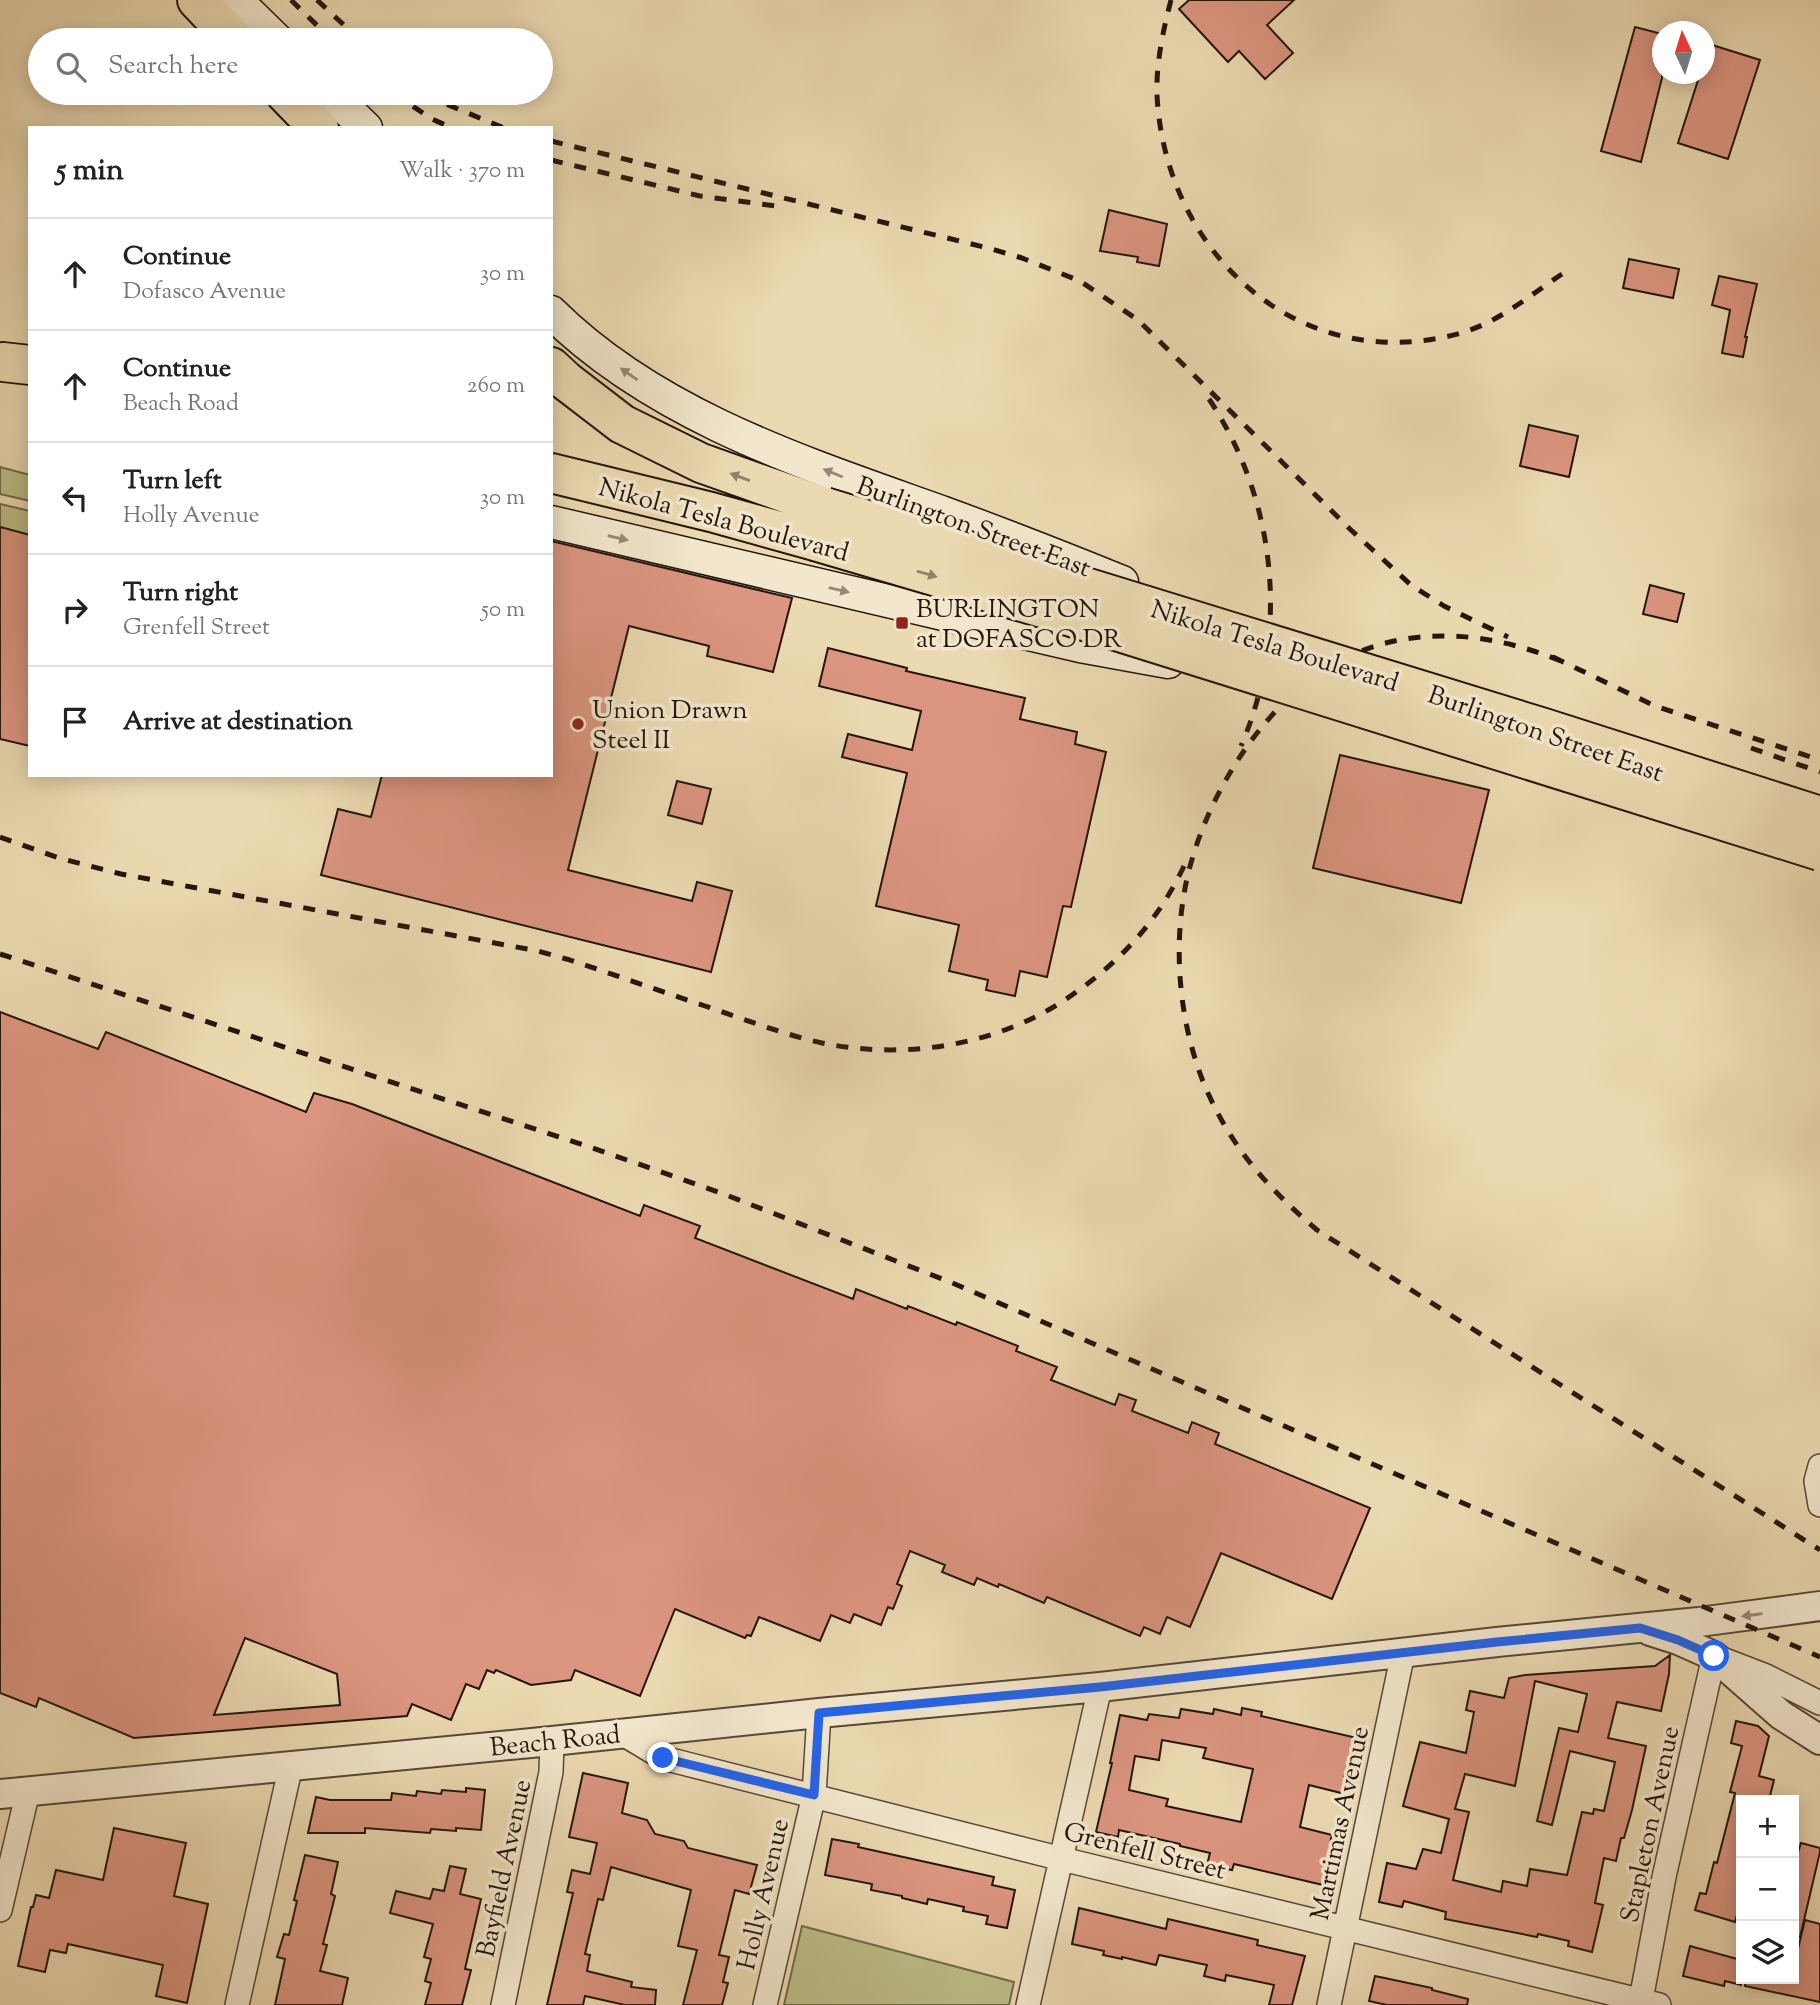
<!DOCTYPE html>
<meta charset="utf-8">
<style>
body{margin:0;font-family:"Sorts Mill Goudy",serif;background:#f6f6f6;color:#222}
.controls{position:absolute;right:21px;bottom:21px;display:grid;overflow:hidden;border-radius:0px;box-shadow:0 4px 18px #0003}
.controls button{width:63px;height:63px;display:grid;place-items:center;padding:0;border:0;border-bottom:2px solid #e0e0e0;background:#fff;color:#222;font:35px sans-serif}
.compass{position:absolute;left:1652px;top:21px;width:63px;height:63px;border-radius:50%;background:#fff;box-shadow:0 4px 18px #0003;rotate:356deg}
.stop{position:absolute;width:21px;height:21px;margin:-16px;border:5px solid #2563eb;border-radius:50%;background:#fff}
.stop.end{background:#2563eb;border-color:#fff;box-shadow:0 2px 7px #0008}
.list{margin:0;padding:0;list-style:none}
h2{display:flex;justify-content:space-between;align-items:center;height:91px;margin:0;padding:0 28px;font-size:30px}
h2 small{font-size:23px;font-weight:400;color:#767676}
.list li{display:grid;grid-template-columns:46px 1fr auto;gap:21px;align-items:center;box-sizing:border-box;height:112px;padding:0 28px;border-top:2px solid #e0e0e0}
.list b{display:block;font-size:26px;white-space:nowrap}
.list p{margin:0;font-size:23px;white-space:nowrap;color:#767676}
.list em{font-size:23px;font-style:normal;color:#767676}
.icon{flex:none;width:38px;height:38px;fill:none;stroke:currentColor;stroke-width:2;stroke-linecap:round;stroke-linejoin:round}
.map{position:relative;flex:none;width:1820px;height:2005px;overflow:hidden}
.search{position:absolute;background:#fff;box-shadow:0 4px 18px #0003;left:28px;top:28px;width:525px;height:77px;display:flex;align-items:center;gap:18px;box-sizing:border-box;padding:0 24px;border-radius:38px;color:#767676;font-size:26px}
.panel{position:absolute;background:#fff;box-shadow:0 4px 18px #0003;left:28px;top:126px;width:525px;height:651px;border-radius:0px}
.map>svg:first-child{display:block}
</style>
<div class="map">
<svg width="1820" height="2005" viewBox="0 0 1820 2005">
<rect width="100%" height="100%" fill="#ebd9b1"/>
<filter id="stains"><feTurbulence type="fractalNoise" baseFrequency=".00286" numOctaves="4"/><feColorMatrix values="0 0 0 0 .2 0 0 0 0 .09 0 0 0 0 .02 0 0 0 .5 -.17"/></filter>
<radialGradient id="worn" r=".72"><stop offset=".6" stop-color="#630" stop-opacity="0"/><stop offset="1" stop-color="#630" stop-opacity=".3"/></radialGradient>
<path fill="#bdbe88" stroke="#716a4a" stroke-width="2" d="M0,467L30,475V501L0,494Z
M0,504L30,511V535L0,527Z
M802,1926L1014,1982L1009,2005H784Z"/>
<path fill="#db9580" stroke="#25160d" stroke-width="2" fill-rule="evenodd" d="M1189,0H1294L1267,25L1293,53L1265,79L1239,51L1228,62L1179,9Z
M1635,27L1662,34V78L1641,162L1601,151Z
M1709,44L1760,60L1728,159L1678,143L1700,74H1704V59Z
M1109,210L1167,224L1159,266L1137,262L1138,257L1100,251Z
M1629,259L1679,269L1673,298L1623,288Z
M1719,276L1757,284L1745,337H1747L1743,357L1722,353L1730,310L1712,305Z
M1529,425L1578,436L1569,477L1520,466Z
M0,527L30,535V746L0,739Z
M551,541L792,598L773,672L707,656L709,646L629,626L568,870L692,901L697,882L732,891L711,972L321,875L338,809L371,817L382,775H551Z
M1650,585L1684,594L1677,622L1643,614Z
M828,648L907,668L906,671L1025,698L1020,719L1077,732L1075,744L1106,752L1071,907L1063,906L1047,977L1020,971L1015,996L986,990L988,980L949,971L959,925L876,906L907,773L842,757L848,734L912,750L921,711L819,686Z
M1340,755L1489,790L1461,903L1313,868Z
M677,781L711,789L702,824L668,815Z
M0,1012L98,1049L106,1032L306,1112L314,1093L352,1104L640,1216L644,1205L700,1226L695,1238L853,1299L856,1289L907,1309L908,1306L956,1325L957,1322L1018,1346L1016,1351L1057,1367L1051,1380L1115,1405L1119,1394L1136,1400L1132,1411L1188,1433L1192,1422L1219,1433L1215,1444L1370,1508L1332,1599L1221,1553L1190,1627L1167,1617L1160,1634L1144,1627L1140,1636L1047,1597L1044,1603L999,1584L998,1587L977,1578L974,1585L942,1572L945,1565L910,1551L897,1584L902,1586L893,1609L888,1607L881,1625L854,1614L850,1623L831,1615L820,1641L759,1617L751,1636L747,1635L745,1638L675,1609L640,1696L575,1670L571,1680L531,1685L496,1670L494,1673L487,1670L479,1689L466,1684L451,1720L412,1704L407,1716L134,1738L39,1698L36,1707L0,1693ZM245,1638L337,1674L340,1705L214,1715Z
M1670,1655L1669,1674L1661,1711L1617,1702L1608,1738L1646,1746L1632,1810L1624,1838H1621L1616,1861L1604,1858L1595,1903L1603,1905L1592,1952L1568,1946L1569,1941L1538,1934L1537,1937L1445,1919L1446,1912L1404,1901L1402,1907L1379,1902L1387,1863L1416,1869L1423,1849L1441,1853L1449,1819L1403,1806L1420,1742L1466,1753L1474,1712L1466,1710L1470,1691L1504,1698L1509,1678L1525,1675L1655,1666ZM1535,1681L1587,1694L1578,1732L1559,1728L1537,1821L1552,1825L1570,1751L1615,1762L1604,1811L1594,1809L1593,1814L1582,1812L1567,1875L1530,1869L1527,1886L1503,1881L1501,1892L1453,1880L1469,1812L1455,1809L1465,1774L1515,1786Z
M1242,1708L1262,1712L1261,1716L1357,1738L1349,1771L1346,1770L1341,1793L1309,1785L1300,1827L1332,1835L1330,1843H1332L1323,1885L1234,1864L1232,1870L1207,1865L1210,1853L1180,1846V1844L1119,1830L1118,1837L1096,1832L1112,1763H1110L1120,1715L1147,1720L1149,1714L1179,1718L1181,1709L1213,1714L1214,1709L1241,1715ZM1162,1740L1206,1748L1203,1758L1253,1769L1241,1822L1166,1806L1168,1799L1129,1790L1135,1756L1159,1760Z
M1736,1721L1758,1726L1769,1736L1759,1776L1774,1780L1769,1800H1741V1900L1735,1922L1695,1910L1700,1893L1706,1894L1714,1862L1717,1863L1735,1793L1730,1792L1742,1746L1731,1743Z
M583,1773L628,1783L622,1813L647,1820L655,1834L684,1841L688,1848L757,1865L749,1894L735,1890L719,1955L729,1957L723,1982L728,1983L722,2005H683L697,1950L678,1946L691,1890L611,1867L603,1900L598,1899L585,1954L590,1955L587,1971L632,1982L631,1987L656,1990L655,2005H625L585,1996L583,2005H547L573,1893L567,1892L572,1870L590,1874L597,1843L569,1837Z
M466,1788L485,1790L481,1830L456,1828V1831L431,1829L430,1833L365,1828V1833H308L316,1797L330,1800H391L392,1793L416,1796L417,1791L441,1794L442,1790L466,1792Z
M114,1828L186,1843L174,1896L208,1904L187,2003L156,1996L163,1965L68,1944L66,1953L50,1950L45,1972L18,1966L31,1907H33L36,1895L49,1898L56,1870L103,1880Z
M832,1839L859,1844L858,1847L994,1877L992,1885L1015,1890L1007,1928L986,1924L988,1916L963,1911L964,1907L928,1899L927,1904L902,1898V1896L871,1890L872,1884L825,1875Z
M1801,1843L1820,1848V1852L1800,1937H1794V1858L1796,1859Z
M305,1855L338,1862L331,1894L335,1896L323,1944L327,1945L320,1971L348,1978L342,2005H275L285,1959L277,1957L284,1934L289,1935L297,1901L294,1900Z
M450,1866L466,1869L460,1894L481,1899L465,1969L471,1970L462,2005H425L431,1983L425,1981L431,1959L424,1957L433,1924L390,1913L396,1891L430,1899L433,1889L444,1891Z
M1079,1908L1166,1929L1168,1919L1258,1940L1257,1945L1305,1956L1292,2005H1269L1274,1985L1226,1975L1225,1981L1204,1976L1207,1965L1159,1955L1156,1965L1122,1957V1959L1103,1955L1104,1951L1072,1944Z
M1805,1920L1820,1924V2002L1745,1986L1746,1979H1794V1956L1796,1957Z
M1690,1946L1741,1960V1985L1725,1981L1724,1986L1683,1976Z
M1375,1976L1432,1988V1990L1468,1999L1467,2005H1387L1369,2001Z"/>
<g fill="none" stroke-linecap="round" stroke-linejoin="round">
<g stroke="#564736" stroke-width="26">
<path id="minor" d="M1820,1466L1816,1481L1820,1505
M623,1734L663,1758L1062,1859L1659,2005
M0,1910L28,1791
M237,2005L291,1765
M503,2005L551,1772L552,1741
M765,2005L814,1795L819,1713
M1028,2005L1100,1687
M1329,2005L1403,1653
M1640,2005L1664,1877L1714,1656L1766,1676L1820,1703"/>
</g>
<g stroke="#564736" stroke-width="32">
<path id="tertiary" d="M1650,1631L1678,1640L1714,1656L1781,1715L1820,1740
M0,1794L552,1741L819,1713L1100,1687L1497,1642L1699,1622L1820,1606"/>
</g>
<g stroke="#25160d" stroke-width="35">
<path id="secondary" d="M236,0L277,40
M330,93L366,128
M551,312C657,417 807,464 944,513C1004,535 1063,558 1122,582
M551,522L1080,646L1168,662"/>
</g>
<g stroke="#25160d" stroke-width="42">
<path id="motorway" d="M197,0L235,40
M285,93L319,128
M3,362L30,365
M551,367L566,381L622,424L701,463L825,507
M551,473L711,512L815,541"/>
</g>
<use href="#minor" stroke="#f2e6cc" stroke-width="23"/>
<use href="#tertiary" stroke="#f2e6cc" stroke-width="28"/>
<use href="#secondary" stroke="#f2e6cc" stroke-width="32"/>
<use href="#motorway" stroke="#ebd9b1" stroke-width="38"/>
<path stroke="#25160d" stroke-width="5" stroke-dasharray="12 12" stroke-linecap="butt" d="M291,0L332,40
M317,0L360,40
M1171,0C1163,31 1156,63 1157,95C1165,254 1300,378 1461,333C1499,322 1529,296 1562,274
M393,93L432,119L452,128
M426,93L441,102L504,128
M551,141L988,248L1022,258L1080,281L1138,320L1351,530L1411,585L1444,606L1508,637
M551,160L700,196L784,207
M1209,399C1277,501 1290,633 1241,746
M1553,657L1655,706L1820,760
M1561,661C1494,634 1424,625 1356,653C1268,689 1199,803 1184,894C1173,958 1181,1031 1207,1091C1234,1151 1268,1188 1317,1230L1820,1550
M1751,748L1820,772
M0,837L59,858L121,874L538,951L570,960C615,975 660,991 705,1006C744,1019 782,1034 822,1043C910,1061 1007,1044 1079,990C1125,957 1160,917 1184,866
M0,954L590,1147L721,1193L950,1282L1820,1657"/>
<g stroke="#25160d" stroke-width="42" stroke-linecap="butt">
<path id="motorway-bridge" d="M825,507L1544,728L1820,816
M815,541L1046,609L1820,851"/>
</g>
<use href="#motorway-bridge" stroke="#ebd9b1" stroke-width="38"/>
</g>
<defs><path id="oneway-solid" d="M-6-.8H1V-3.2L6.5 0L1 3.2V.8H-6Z" transform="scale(1.75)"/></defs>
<g fill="#968876">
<use href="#oneway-solid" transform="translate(629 374) rotate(-145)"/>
<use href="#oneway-solid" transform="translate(833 473) rotate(-158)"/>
<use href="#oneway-solid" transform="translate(618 538) rotate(13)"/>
<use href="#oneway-solid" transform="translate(839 590) rotate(13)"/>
<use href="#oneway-solid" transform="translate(1752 1615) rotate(172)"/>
</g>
<g fill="#928167">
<use href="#oneway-solid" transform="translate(740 477) rotate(-160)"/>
<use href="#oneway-solid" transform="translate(927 574) rotate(16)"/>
</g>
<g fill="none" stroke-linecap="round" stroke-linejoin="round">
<path stroke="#2563eb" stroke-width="9" d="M663,1758L814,1795L819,1713L1100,1687L1497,1642L1640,1628L1678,1640L1714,1656"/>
</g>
<g fill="#8f2418" stroke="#f2e6cc" stroke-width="2.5">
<rect x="895" y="616" width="14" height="14" rx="3.5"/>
<circle cx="578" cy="724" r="7"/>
</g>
<g text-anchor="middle" stroke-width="7" stroke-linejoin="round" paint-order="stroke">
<g font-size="26" fill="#25160d" stroke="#f2e6cc">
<text transform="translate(724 519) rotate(15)" y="9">Nikola Tesla Boulevard</text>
<text transform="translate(974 526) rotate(20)" y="9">Burlington Street East</text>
<text transform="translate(1275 645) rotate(17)" y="9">Nikola Tesla Boulevard</text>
<text transform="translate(1546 733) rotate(19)" y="9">Burlington Street East</text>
<text transform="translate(555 1740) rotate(-6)" y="9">Beach Road</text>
<text transform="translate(1339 1823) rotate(-78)" y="9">Martimas Avenue</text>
<text transform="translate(1649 1824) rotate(-78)" y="9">Stapleton Avenue</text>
<text transform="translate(1145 1850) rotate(14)" y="9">Grenfell Street</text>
<text transform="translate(503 1868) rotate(-78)" y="9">Bayfield Avenue</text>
<text transform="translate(762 1894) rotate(-77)" y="9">Holly Avenue</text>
</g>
<g font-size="26" fill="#25160d" stroke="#f2e6cc" text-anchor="start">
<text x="916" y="617">BURLINGTON<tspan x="916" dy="30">at DOFASCO DR</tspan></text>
<text x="592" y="718">Union Drawn<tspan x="592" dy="30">Steel II</tspan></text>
</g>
</g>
<rect width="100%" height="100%" filter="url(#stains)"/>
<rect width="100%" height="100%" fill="url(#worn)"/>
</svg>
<div class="controls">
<button>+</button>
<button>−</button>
<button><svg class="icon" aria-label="layers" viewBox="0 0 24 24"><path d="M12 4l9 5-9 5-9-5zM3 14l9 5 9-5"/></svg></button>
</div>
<svg class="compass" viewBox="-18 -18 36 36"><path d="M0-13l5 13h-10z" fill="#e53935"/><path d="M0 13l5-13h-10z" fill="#767676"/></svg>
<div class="stop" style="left:1714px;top:1656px"></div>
<div class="stop end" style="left:663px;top:1758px"></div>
<div class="search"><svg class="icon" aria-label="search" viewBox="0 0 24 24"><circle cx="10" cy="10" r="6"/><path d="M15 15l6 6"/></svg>Search here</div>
<section class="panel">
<h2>5 min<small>Walk · 370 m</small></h2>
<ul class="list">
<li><svg class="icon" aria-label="ahead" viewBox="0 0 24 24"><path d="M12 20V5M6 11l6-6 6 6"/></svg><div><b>Continue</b><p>Dofasco Avenue</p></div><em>30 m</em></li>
<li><svg class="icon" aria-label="ahead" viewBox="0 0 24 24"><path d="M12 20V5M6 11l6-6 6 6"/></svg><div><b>Continue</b><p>Beach Road</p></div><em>260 m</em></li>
<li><svg class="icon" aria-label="left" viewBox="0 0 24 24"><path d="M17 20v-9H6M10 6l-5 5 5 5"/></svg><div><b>Turn left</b><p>Holly Avenue</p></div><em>30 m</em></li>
<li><svg class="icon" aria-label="right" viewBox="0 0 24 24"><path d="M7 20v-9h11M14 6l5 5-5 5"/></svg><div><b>Turn right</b><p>Grenfell Street</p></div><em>50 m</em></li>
<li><svg class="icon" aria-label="arrive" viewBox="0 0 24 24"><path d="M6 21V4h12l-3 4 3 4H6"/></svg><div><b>Arrive at destination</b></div></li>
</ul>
</section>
</div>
